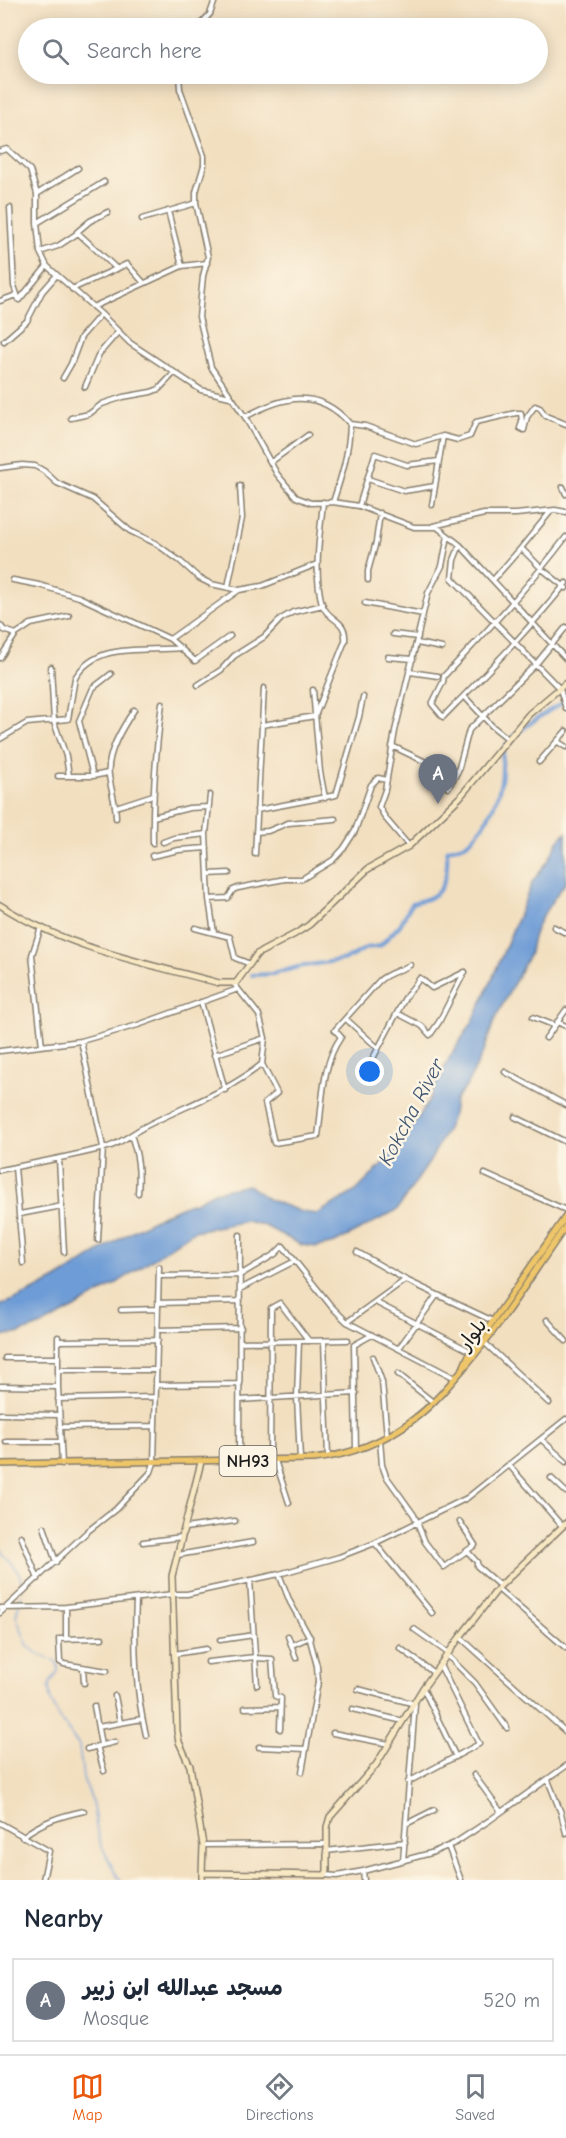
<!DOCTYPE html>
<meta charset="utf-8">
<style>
body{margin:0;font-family:"Comic Neue","Playpen Sans Arabic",sans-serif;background:#f2f2f3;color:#1f2937}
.you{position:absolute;left:370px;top:1072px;width:21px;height:21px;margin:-15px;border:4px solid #fff;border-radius:50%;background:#1a73e8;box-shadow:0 0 0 9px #1a73e833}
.badge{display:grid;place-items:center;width:39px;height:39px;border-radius:50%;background:#ea580c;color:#fff;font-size:20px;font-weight:700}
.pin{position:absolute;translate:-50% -50px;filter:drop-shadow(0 2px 3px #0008)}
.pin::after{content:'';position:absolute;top:32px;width:21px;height:18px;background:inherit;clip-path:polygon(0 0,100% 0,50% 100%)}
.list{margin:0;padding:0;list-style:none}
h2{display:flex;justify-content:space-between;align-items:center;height:78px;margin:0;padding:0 24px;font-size:26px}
h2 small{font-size:20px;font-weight:400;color:#747a83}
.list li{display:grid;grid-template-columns:39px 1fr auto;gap:18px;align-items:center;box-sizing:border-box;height:84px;margin:0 12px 12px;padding:0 12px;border:2px solid #e0e1e3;border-radius:0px}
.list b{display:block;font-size:22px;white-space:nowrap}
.list p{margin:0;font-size:20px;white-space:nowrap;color:#747a83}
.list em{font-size:20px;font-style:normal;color:#747a83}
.icon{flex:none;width:33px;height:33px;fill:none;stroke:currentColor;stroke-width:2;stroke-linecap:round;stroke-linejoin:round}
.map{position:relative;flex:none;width:566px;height:1880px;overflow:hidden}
.search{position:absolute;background:#fff;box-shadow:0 3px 15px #0003;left:18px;right:18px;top:18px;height:66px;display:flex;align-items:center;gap:15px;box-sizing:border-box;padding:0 21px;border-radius:33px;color:#747a83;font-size:22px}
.sheet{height:174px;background:#fff}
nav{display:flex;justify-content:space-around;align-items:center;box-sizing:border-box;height:84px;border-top:2px solid #e0e1e3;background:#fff;font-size:16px;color:#747a83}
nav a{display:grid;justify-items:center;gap:3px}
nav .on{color:#ea580c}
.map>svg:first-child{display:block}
</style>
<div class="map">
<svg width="566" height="1880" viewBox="0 0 566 1880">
<rect width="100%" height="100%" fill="#fcf5e5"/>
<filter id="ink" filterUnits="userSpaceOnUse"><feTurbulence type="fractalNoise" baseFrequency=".0167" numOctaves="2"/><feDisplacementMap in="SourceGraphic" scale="12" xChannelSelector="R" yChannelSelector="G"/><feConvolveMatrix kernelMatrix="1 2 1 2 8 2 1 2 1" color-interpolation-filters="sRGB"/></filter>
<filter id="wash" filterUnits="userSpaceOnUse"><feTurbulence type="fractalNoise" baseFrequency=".008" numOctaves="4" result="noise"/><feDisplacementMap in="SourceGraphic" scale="24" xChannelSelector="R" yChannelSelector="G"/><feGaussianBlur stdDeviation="1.35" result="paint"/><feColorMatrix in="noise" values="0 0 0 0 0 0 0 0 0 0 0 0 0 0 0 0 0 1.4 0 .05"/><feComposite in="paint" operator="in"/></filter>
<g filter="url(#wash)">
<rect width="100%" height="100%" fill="#f2dfc0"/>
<path fill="#6e9cd6" stroke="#455c79" stroke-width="1.5" d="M566,832V882C550,905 533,923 530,953L494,1021L484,1051L466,1087L455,1100L453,1114L446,1131L430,1161L397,1210L335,1243L317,1247L301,1245L263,1225L246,1221L194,1231L114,1285L75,1308L45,1324L17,1334L0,1336V1306C22,1296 46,1286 66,1273C108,1246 143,1222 190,1203L192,1204L214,1192L248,1185L270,1200L302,1212L317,1214L356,1191L378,1169L402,1143L427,1104L449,1058L473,1021L489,986L533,881L548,861L558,841Z"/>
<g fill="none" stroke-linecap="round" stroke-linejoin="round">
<path stroke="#6e9cd6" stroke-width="1.5" d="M0,1549C11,1563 23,1571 22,1590
M21,1595L16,1616L28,1646L38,1654L58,1663V1671L49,1685L50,1699L59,1717L79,1746L83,1778L92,1801L97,1830L101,1845L117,1876L121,1880"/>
<path stroke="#6e9cd6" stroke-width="4" d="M252,975L273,974L298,967L347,959L366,948L380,946L400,925L412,903C418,901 426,900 431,897C447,889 448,866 447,850C452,848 460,846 465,844C483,833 498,801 501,781C503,771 501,758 504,749C511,733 551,709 566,701"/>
</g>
</g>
<g filter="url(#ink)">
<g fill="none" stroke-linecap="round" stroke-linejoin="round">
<g stroke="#877e6e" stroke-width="7">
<path id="street" d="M197,28L210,14L215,0
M179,74L180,89L204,156V165L196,192V203L208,257L203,276L199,317L211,367L245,417
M0,151L7,149L30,170L37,194V223L40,252L47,266L101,314L130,343L201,390L230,397
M37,194L78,168
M10,208L14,286L19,300L47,266
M168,211L182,266
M108,212L90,221L77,232L117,269
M142,219L196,203
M37,223L104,182
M40,252L58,246L78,233
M72,289L127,264L143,282
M0,301L16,295
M93,307L182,266L207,263
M4,341L27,321L42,292L56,276
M63,378L71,364L81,337L101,314
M85,387L99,354L119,331
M71,418L89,414L102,404L123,397L151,392L159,389L174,373
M566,424L546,416L540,408L535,406L527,417L524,430L520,428L522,422L521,413H516L476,422L470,436L458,440L443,436L416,444L365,426L350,424C318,387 283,396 245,417L277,474L296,497L311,503L333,502L359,506L414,527H437L460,545L566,659
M271,462L308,435
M0,468L22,465L35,466L44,471L57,483L93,499L130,531L155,543L180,561L199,578L211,584L239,590L262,586L317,564
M368,479L404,491L435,486
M563,487L566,494
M333,502C342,475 349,452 350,424
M432,505L443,436
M359,506L375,454L407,465L439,461
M433,526L484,514H516L555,510L566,512
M566,537C529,586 487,631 444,676L443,682L432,704L443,717C485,674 529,630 566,583
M460,545L454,560L452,578L560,689L566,709
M521,548L551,511
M13,580L39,585L79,597L170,639L195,661L230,636
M368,580V571L376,542L380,513
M493,580L521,548L542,569L566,588
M228,587L242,518L240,486
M365,603L423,614
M0,625L4,630L16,634
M393,634L418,637
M170,639L239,590
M417,643L442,648
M388,657L413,659
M0,658L16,634L31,624L69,616
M51,667L54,722L66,756L69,776
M410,672L438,676
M198,685L221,670L234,656L264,637L281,619L293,612L323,605
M313,690L320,772L325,798
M464,696L492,726L507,738
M262,725L315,716L345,641C347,618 328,622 322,604C313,571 320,535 323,502
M0,739L27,723L68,719L75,678C97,641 144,652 181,648
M558,742L566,747
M392,746L432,765
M539,762L566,731
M58,776H93L108,773
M93,776L79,721L93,688L111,674
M448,788L458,771L469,730L536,664L566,627
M116,807L153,795
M257,810L336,795L359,717L363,697
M153,817L189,808L208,807
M116,818C116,803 111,790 109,776C106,754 122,728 134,710
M256,832L268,831L288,823L335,819
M163,842L174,838L206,834
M153,843C152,795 156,750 162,703
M409,846L386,819L379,807L385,790L395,731L428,593L442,566L448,536
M255,854L264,688
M152,856L179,850L207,848
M208,874L229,873
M209,899L206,834L210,795
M41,927L32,955L42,1046
M554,927L566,933
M195,928L214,933
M250,964L235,958L230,937L214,933L209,899L228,898L233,890L238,888L285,879H302L333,860L344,848L355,831L371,785L378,778L387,780
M201,1002L225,1090
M397,1013L422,1026L430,1035L439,1022L464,973
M533,1017L553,1025
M346,1019L378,1048
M557,1022L566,1026
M546,1038L566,1010
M81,1041L103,1147L98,1240
M0,1051L81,1041L138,1025L238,989
M214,1055L265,1038
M371,1062L405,998L420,978L432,988L465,972
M262,1064L277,1093L265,1103L274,1143L318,1136C323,1103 321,1065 341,1037L335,1030L379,981C387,973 400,971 410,965
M505,1072L566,1105
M515,1117L566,1142
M131,1135C138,1155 140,1171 138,1193
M59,1159L64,1252
M15,1167L23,1263
M0,1170C36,1163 73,1156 108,1147C121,1143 133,1133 144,1127C184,1106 226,1093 262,1064L265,1038L259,1015L234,984
M485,1174L566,1210
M20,1214L62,1206
M357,1252L406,1280L493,1321
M159,1276L240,1275L275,1254L283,1246L331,1306L347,1322L455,1378
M240,1289L295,1261
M375,1302L472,1352
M158,1303L240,1301
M121,1310L158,1309
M547,1320L566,1341
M347,1322L405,1280
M158,1330L241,1328
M58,1337V1387L62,1464
M58,1341L158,1340
M299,1341L297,1397L300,1459
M324,1341L328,1457
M241,1342L348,1340
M485,1343L549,1403
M399,1348L437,1295
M373,1357L382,1382L387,1436
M5,1358H58
M58,1370H156
M398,1374L433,1402
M156,1385L240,1384
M0,1386L58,1387
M58,1399L155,1397
M240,1400L356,1393
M0,1414L59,1415
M60,1427L155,1426
M380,1440L382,1465L386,1476L414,1515L425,1542L444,1567L475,1545L460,1522
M542,1440L566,1462
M6,1442H61
M356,1449L354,1345L372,1335
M270,1460L271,1308L280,1303L309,1341
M275,1460L289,1503
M239,1461L240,1235
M509,1465L562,1526
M551,1478L566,1492
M44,1527L56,1562
M185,1528L235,1521
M21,1536L38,1579
M143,1542L182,1537
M375,1543L432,1613
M467,1551L477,1562V1566L500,1586
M178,1555L253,1542
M279,1574L290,1602L309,1636L317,1666L318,1682L302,1772
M250,1580L257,1685
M498,1589L566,1648
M136,1600C134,1646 135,1689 146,1735
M0,1608L66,1607L173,1594H187L279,1574L339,1557L375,1543L467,1498L566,1419
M0,1613L88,1531L116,1509L151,1472L154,1463L159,1267
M414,1629L448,1653
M288,1636L296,1658
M460,1637L566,1732
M66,1638V1607
M102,1638L59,1639L60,1662L64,1664L107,1671
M220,1640L254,1635
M292,1645L310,1637
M400,1648L434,1673
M174,1654L206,1649
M447,1655L475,1683L507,1728
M255,1658L272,1659L275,1696L281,1698L280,1729
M208,1662L255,1657
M83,1667L84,1683
M423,1688L456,1757
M358,1689L415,1704L403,1861
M115,1696L120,1722
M94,1706L101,1745
M245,1708L281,1707
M352,1709L403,1721
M98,1727L142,1719
M333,1733L389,1744
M97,1746L104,1771
M259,1747L306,1749
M87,1749L115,1742
M474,1775L501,1812
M548,1780L561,1813L566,1833
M408,1782L479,1744L440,1665
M0,1823L49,1851L43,1880
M406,1824L434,1810
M22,1837C41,1822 61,1816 84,1811
M203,1845L326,1844
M448,1846L461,1880
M326,1851L405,1842
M363,1871L364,1880
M325,1875L337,1876L363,1871L431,1853L455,1843L490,1820L566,1766"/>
</g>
<g stroke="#877e6e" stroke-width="8">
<path id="secondary" d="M0,905C66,948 145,963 219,983H236L257,954L295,934L309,925L368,869L409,846L460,797L529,714L566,683
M201,1462L172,1576L177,1731L179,1742L190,1766L203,1845L202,1873
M202,1880V1873L325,1875L327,1871V1827L330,1817L376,1765L423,1688L460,1637L500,1586L566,1523"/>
</g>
<g stroke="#877e6e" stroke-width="8">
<path id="primary" d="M464,1366L468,1357L566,1216
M0,1464L314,1459C350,1455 385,1441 414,1419C433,1405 447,1387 462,1370C501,1325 532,1274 566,1226"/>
</g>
<use href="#street" stroke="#fff" stroke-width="4"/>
<use href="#secondary" stroke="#f8e8c3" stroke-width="5"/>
<use href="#primary" stroke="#eec569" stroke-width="5"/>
</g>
</g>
<g text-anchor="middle" stroke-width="5" stroke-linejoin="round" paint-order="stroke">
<rect fill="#fcf5e5" stroke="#5f5d58" stroke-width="1.5" x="219.5" y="1446" width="57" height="30" rx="4.5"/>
<g font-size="18" font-weight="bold" fill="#1c1c1c">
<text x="248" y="1467">NH93</text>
</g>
<g font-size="20" fill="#1c1c1c" stroke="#fcf5e5">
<text transform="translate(472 1334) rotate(-53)" y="7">بلوار</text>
</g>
<g font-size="21" font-style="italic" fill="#415670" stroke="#fcf5e5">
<text transform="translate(411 1112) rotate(-62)" y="7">Kokcha River</text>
</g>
</g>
</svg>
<div class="you"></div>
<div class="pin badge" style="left:438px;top:804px;background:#6b7280">A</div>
<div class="search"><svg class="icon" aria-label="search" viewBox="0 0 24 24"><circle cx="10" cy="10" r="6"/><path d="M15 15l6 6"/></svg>Search here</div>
</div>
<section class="sheet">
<h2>Nearby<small></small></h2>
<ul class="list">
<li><span class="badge" style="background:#6b7280">A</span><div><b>مسجد عبدالله ابن زبیر</b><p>Mosque</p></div><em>520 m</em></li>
</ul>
</section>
<nav>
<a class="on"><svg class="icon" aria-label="map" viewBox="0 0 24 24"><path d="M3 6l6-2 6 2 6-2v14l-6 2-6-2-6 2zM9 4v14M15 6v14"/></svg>Map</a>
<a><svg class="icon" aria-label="directions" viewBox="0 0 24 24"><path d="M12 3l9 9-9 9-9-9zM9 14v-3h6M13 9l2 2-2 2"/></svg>Directions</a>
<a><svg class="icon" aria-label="saved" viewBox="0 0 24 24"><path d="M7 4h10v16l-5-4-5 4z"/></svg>Saved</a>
</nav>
